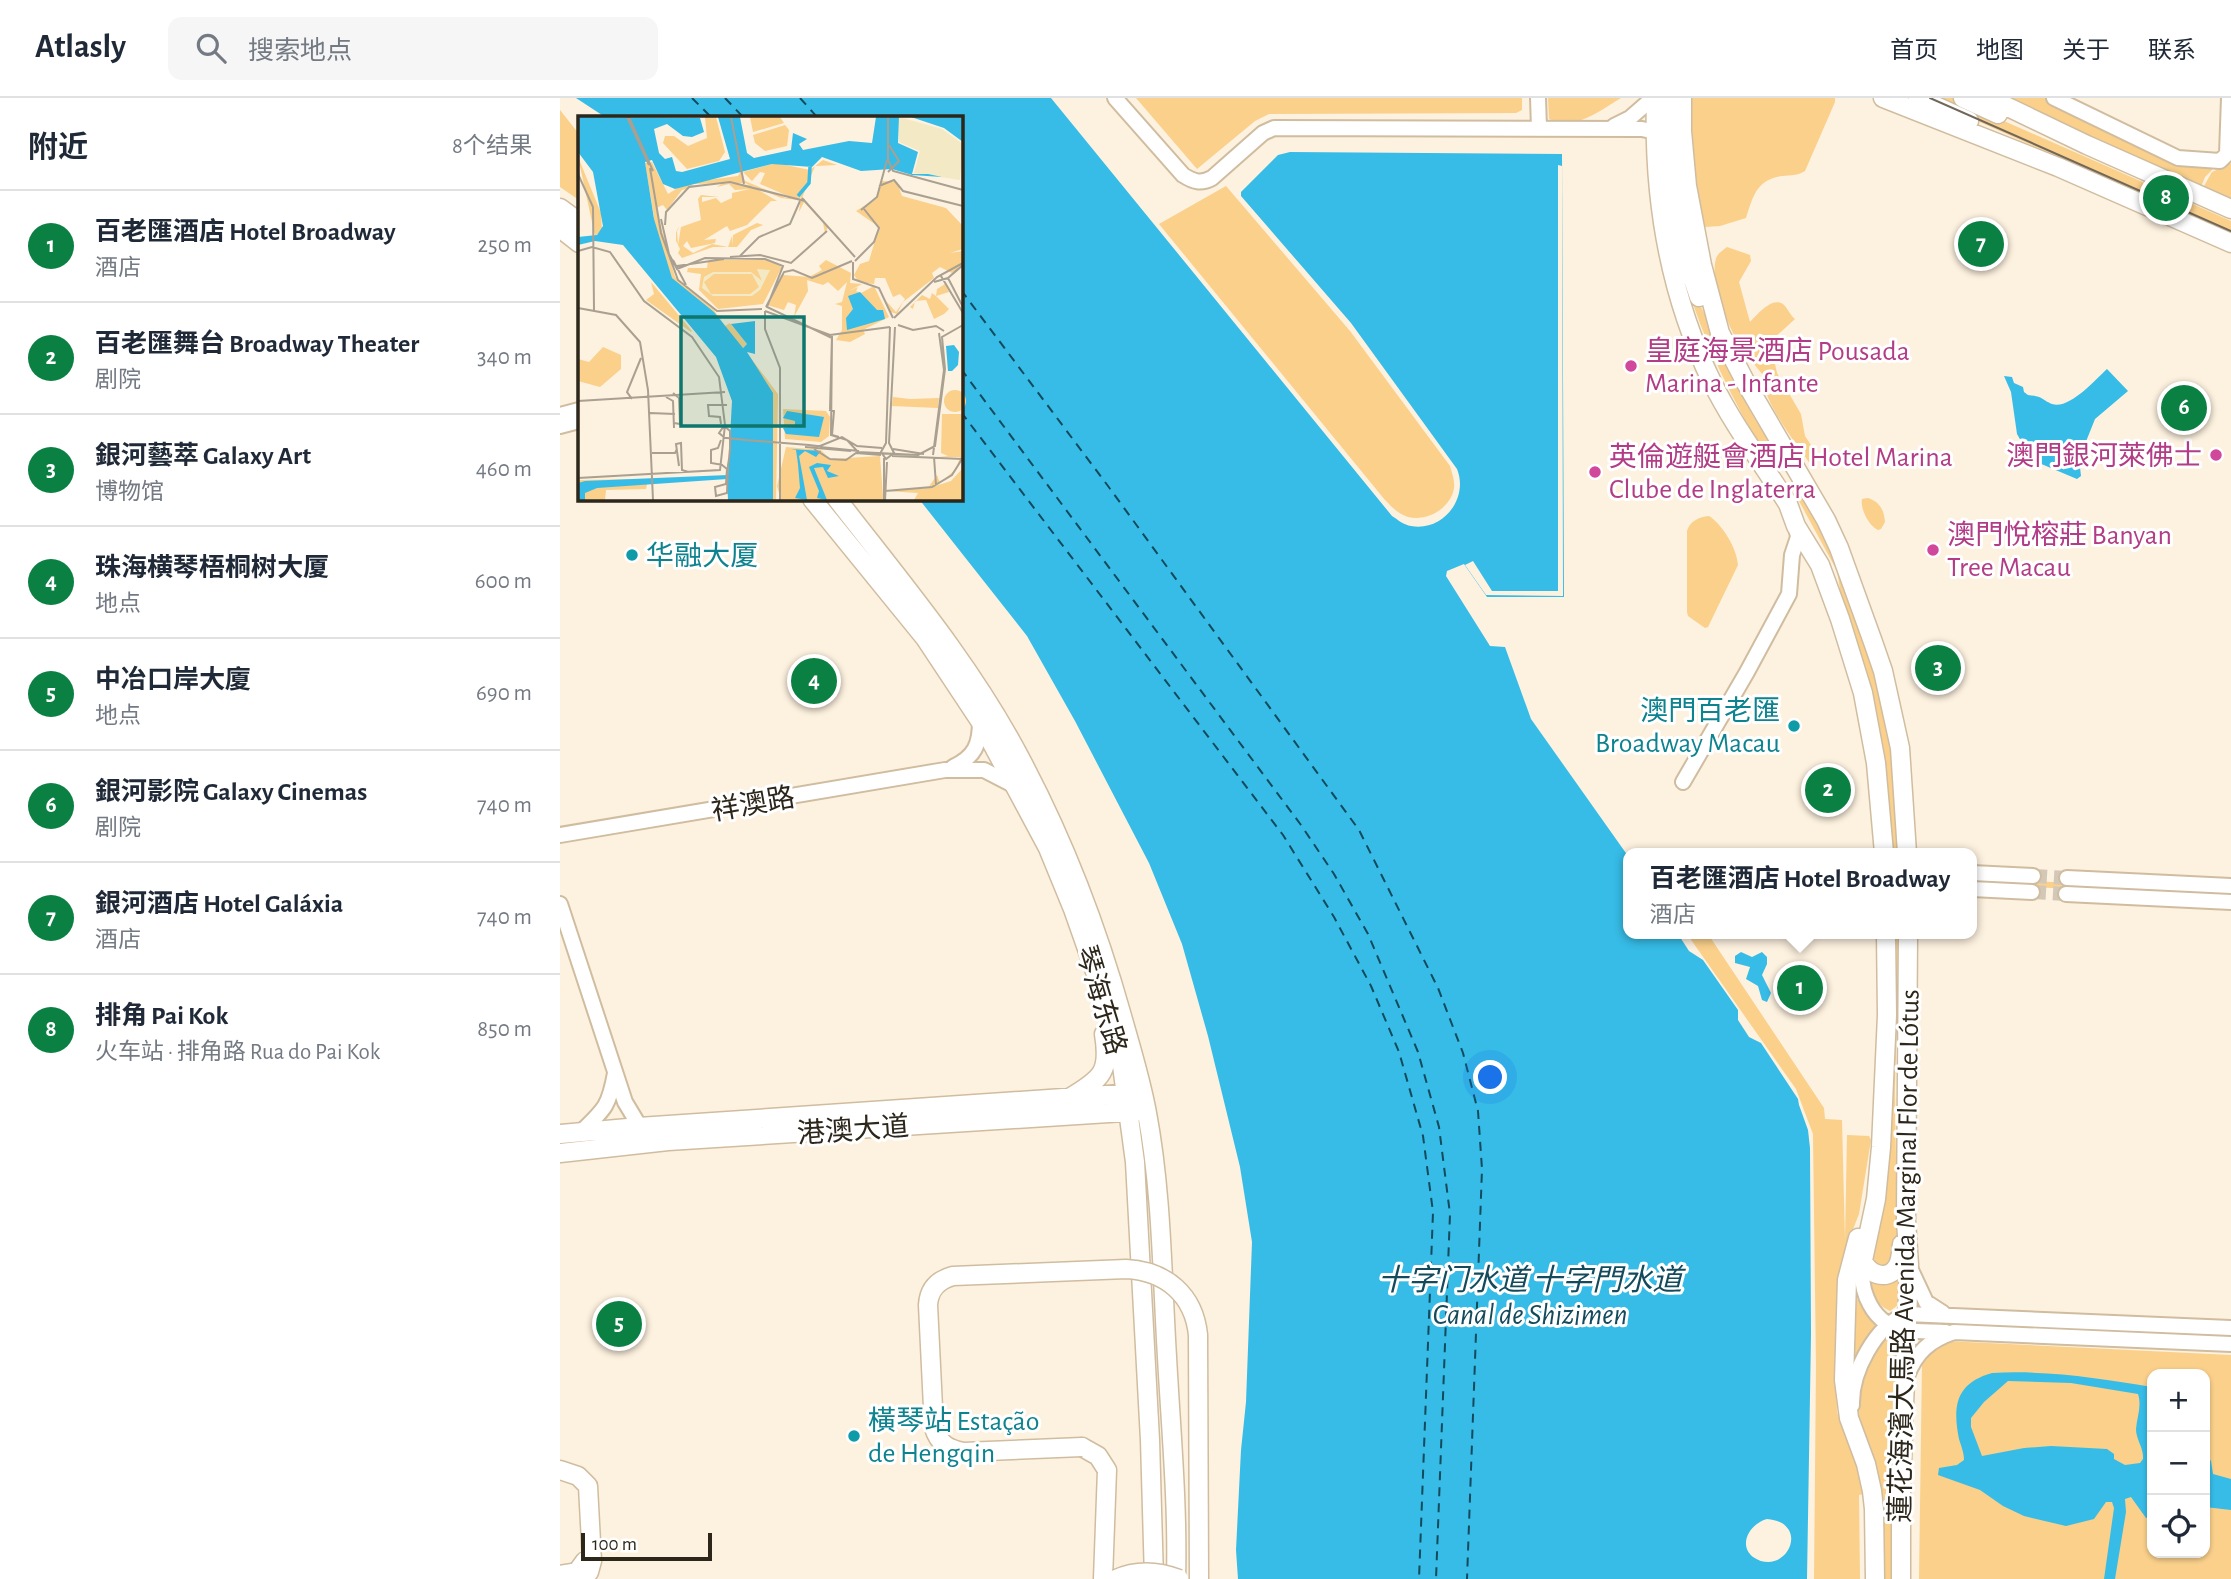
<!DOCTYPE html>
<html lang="zh">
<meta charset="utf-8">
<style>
body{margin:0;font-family:"Alegreya Sans","Noto Sans SC",sans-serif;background:#f6f6f7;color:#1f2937}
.controls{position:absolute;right:21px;bottom:21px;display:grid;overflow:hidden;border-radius:14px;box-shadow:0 2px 5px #0004}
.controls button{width:63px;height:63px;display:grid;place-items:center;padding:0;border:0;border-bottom:2px solid #e0e1e3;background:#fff;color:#1f2937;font:35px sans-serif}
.scale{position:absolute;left:21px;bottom:18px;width:131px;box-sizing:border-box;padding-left:7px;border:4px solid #2d261b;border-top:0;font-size:19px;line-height:24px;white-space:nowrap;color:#2d261b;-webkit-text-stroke:5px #fff;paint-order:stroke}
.you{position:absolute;left:931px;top:980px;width:24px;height:24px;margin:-18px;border:5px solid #fff;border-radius:50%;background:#1a73e8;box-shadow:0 0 0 10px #1a73e833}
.badge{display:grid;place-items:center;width:46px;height:46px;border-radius:50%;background:#0b8043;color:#fff;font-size:23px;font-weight:700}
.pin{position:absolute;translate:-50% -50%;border:4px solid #fff;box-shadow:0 2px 7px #0006}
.popup{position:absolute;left:1063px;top:750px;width:354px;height:91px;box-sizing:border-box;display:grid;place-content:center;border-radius:14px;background:#fff;filter:drop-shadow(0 2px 5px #0005);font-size:23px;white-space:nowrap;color:#747a83}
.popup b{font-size:26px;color:#1f2937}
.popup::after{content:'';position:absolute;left:50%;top:100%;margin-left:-14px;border:14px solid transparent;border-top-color:#fff}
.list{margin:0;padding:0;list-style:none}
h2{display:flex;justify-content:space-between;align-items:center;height:91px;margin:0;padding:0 28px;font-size:30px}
h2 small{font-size:23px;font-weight:400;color:#747a83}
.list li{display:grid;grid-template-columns:46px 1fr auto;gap:21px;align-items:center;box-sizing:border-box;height:112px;padding:0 28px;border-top:2px solid #e0e1e3}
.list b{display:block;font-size:26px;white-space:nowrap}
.list p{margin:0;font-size:23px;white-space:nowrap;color:#747a83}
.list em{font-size:23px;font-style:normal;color:#747a83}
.icon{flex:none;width:38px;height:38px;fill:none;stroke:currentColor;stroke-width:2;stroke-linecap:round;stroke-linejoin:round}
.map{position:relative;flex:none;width:1671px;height:1481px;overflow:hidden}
header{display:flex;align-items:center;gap:42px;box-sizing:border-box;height:98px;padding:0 35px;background:#fff;border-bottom:2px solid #e0e1e3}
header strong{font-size:33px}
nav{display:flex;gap:38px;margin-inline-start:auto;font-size:24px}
.search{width:490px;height:63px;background:#f6f6f7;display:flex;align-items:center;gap:18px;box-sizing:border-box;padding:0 24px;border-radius:14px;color:#747a83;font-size:26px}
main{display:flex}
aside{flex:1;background:#fff}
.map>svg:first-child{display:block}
</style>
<header>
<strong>Atlasly</strong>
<div class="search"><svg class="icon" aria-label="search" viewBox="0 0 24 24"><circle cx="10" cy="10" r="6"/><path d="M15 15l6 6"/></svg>搜索地点</div>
<nav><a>首页</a><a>地图</a><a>关于</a><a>联系</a></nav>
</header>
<main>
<aside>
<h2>附近<small>8个结果</small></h2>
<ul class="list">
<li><span class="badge">1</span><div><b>百老匯酒店 Hotel Broadway</b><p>酒店</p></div><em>250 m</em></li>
<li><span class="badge">2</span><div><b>百老匯舞台 Broadway Theater</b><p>剧院</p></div><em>340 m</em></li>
<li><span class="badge">3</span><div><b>銀河藝萃 Galaxy Art</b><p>博物馆</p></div><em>460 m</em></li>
<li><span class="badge">4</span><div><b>珠海横琴梧桐树大厦</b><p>地点</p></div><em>600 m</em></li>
<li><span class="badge">5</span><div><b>中冶口岸大廈</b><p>地点</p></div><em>690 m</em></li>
<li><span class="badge">6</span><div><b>銀河影院 Galaxy Cinemas</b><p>剧院</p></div><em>740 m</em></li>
<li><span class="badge">7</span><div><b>銀河酒店 Hotel Galáxia</b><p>酒店</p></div><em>740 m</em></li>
<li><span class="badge">8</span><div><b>排角 Pai Kok</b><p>火车站 · 排角路 Rua do Pai Kok</p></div><em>850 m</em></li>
</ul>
</aside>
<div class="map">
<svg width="1671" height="1481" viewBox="0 0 1671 1481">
<rect width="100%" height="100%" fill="#fdf1df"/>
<path fill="#fad08b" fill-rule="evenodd" d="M576,0H962V12L956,15L709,16L695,23L637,71Z
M988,0H1061C1041,12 1014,34 989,21Z
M1129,0H1275V4L1245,73C1237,78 1231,77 1222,78C1196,82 1193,99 1186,120L1160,128L1144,129L1136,115Z
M1366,0H1392L1671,123V136Z
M1445,0H1487L1612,59L1651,63L1652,72L1645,79L1641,89Z
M0,12L19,36V102L0,89Z
M1671,65V107L1641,93L1652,74Z
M666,88L790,233L890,368C892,375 895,383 894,390C891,410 867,424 848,419C838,416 832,409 825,402L599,126Z
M1167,149L1190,157L1191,163L1179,184L1190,224C1197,217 1213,197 1224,207C1228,211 1230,217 1235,221L1214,240L1213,257L1217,275L1241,316L1245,338L1259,359L1254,368L1251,367C1238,348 1201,302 1204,279C1198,269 1187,260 1181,249C1169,231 1149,183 1156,161C1157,156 1162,153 1167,149Z
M1124,179C1145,210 1157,247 1173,281C1186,307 1201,332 1217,356L1214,362L1208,361C1172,303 1144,244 1124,179Z
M1233,392H1240C1282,468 1322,567 1332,654C1336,687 1336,722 1339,755H1329L1325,658L1317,615L1307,576L1281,497L1277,473Z
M1308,400C1320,404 1324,412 1325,424L1321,431L1318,432C1309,428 1300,411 1302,401Z
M1149,418C1163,427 1177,451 1178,467L1148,529L1145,530L1128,518L1127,514V433C1130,423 1139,419 1149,418Z
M1412,780L1671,793V799L1412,786Z
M1127,836H1148L1264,1010L1265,1021L1282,1022L1285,1142L1287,1037L1309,1038L1311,1042L1299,1116L1290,1139L1276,1280L1277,1314L1298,1370L1304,1396L1299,1397L1300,1481H1254L1256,1269L1253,1036L1236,991Z
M1332,836H1339L1335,992L1337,1138L1335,1164L1324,1170L1312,1166L1310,1155C1319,1122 1328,1089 1330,1055C1336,983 1333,909 1332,836Z
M1339,1176L1338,1207L1330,1213C1314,1206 1311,1192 1308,1177Z
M1291,1188L1302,1210L1319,1227L1289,1282Z
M1368,1222L1671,1237V1241L1368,1226Z
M1330,1234L1338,1236L1333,1481H1322L1296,1311C1302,1282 1312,1257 1330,1234Z
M1386,1243L1671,1257V1481H1359L1362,1265L1366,1255ZM1592,1276H1645V1455H1592Z"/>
<path fill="#36bce7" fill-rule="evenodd" d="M16,0H491L832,418C838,422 844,427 851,428C883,434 909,400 897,371L791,225L681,98V94L718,57L730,54L1002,56L1004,499H927L904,466L887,473L886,478L930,548L945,549L971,621L1068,758V836H1118L1129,853L1143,862L1178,912V922L1189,939L1201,945L1238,1001L1239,1007L1248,1032L1250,1050L1251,1236L1247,1481H678L676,1452L681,1352L686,1304L692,1144L680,1069L648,938L622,846L589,765L515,623L467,538L359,401H401V19H45ZM1207,1421C1253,1425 1225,1481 1193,1459C1177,1446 1191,1425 1207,1421Z
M1547,271L1568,293L1535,321L1519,361L1521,378L1517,381L1479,365L1465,350L1457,336L1451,294L1444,278L1452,279L1454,285L1463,289L1464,294L1468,297C1485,299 1480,301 1492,306C1509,312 1535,282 1547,271Z
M1181,854L1192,859L1202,854L1207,859V866L1202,877L1211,895L1207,904L1202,902L1198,888L1186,881L1190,869L1175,865V858Z
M1432,1275C1487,1272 1539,1280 1592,1289V1419L1586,1420L1571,1399L1565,1401L1566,1414L1555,1481H1544L1554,1410L1552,1404H1546L1534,1421L1506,1428L1464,1418L1443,1408L1420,1392L1378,1377L1379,1370L1397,1367L1404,1362C1404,1354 1401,1348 1399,1341C1392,1306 1397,1285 1432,1275ZM1448,1283L1511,1285L1578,1296C1582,1308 1577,1319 1576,1331C1576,1342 1584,1350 1583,1361L1580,1365L1565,1367L1554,1361V1356L1547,1351L1491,1348L1464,1350L1422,1358L1411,1329V1320L1424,1304Z
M1645,1355L1651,1363L1653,1376L1671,1381V1412L1645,1409Z"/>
<path fill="#fdf1df" d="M998,67L1002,68L1003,498L926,497L905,467L913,463L932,493H998Z"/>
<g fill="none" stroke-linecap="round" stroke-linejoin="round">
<path stroke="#134a5c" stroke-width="2" stroke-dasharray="9 7" stroke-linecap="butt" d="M132,0L151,19
M165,0L183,19
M240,0L257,19
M401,192L548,388L799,732L878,890L903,955L918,1013L922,1071L907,1481
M401,271L741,727L774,776L808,836L858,954L879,1029L890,1116L876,1481
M401,314L723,737L774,819L811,888L839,954L863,1038L873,1114L859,1481"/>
<path stroke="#d3c8b8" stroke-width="14" stroke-dasharray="14 7" stroke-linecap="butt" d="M1473,778L1507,780
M1472,794L1506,796"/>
<g stroke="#d0bda0" stroke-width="18">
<path id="minor" d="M555,0L623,77C634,84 641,86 652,80L703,35L714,30L1082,31L1091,33L1096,39
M978,0L979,30
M1494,0L1618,60L1660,63L1667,56
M1054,28L1070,20L1093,0
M1667,56L1669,0
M0,317L19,312
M0,328L19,323
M393,669C415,659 420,646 420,623
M1123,684L1187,574L1229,496L1232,457L1238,439L1236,428
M0,737L385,672H424L455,688
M1412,775L1473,778
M1507,780L1671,788
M1412,791L1472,794
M1506,796L1671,804
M0,806L65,1004L83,1034
M21,1034C45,1011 49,1008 55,975
M1303,1162C1298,1192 1312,1228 1347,1232C1360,1234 1373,1233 1386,1234
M1351,1172L1366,1204L1383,1215
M1347,1278C1356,1254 1370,1242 1394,1234L1671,1246
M1292,1307C1291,1275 1315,1227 1347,1216L1671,1230"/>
</g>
<g stroke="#d0bda0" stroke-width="21">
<path id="major" d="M1096,0C1093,98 1109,196 1152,284C1173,327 1203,366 1228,406L1236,428L1260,467L1280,521L1303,595L1316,665L1324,755
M1109,0C1103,62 1118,141 1139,199
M1122,0V33L1127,88L1142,167L1160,235L1187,287L1266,422L1279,450L1313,544L1323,573L1340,650L1347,755
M1323,0L1498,69L1671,145
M1358,0L1409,23
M1403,0L1438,16
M1429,0L1527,47L1671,111
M0,110L19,124
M0,130L19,145
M252,401L365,540L420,623L488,750L513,811L538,882L561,960L575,1064L590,1342L594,1481
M277,401C341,484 410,565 459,658C503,740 537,829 562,918C571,950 581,982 587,1015C602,1095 602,1178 607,1259C611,1333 618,1407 616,1481
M1326,836L1327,917L1321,1049L1316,1101L1303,1162C1307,1175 1326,1184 1336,1170C1341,1164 1341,1154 1342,1146
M511,999C543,980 550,973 544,936
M0,1036L79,1029L575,995
M0,1055L108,1043L580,1013
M1298,1140L1287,1182L1284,1282L1289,1320L1306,1366L1312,1393L1314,1411L1315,1481
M522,1349L538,1358L547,1372L543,1481
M0,1372L18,1378L28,1388L32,1463L29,1474L21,1481
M0,1477L17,1474L25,1463
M1341,1481V1393L1349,1167L1346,1123L1348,836"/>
</g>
<use href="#minor" stroke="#fff" stroke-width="14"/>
<use href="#major" stroke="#fff" stroke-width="18"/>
<path stroke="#70675a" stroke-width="2" d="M1370,0L1671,133"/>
<g stroke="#d0bda0" stroke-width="21" stroke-linecap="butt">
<path id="major-bridge" d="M522,1349L404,1354C388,1351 379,1346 374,1330L368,1207C369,1191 378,1182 393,1178L566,1171C606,1173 634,1197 638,1237L639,1481
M556,1481C576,1472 598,1473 619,1481"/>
</g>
<use href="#major-bridge" stroke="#fff" stroke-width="18"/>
</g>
<g fill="#d1479c" stroke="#fff" stroke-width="2.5">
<circle cx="1071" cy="268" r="7"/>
<circle cx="1656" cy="357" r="7"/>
<circle cx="1035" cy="374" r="7"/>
<circle cx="1373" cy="452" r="7"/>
</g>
<g fill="#0f9aa8" stroke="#fff" stroke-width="2.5">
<circle cx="72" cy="457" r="7"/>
<circle cx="1234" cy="628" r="7"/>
<circle cx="294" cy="1338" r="7"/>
</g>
<g text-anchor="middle" stroke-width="6" stroke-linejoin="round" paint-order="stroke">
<g font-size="28" fill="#b23c85" stroke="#fff" text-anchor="start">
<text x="1085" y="262">皇庭海景酒店 Pousada<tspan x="1085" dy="32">Marina - Infante</tspan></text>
<text x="1642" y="367" text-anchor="end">澳門銀河萊佛士</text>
<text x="1049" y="368">英倫遊艇會酒店 Hotel Marina<tspan x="1049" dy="32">Clube de Inglaterra</tspan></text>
<text x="1387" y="446">澳門悅榕莊 Banyan<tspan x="1387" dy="32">Tree Macau</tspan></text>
</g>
<g font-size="28" fill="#0d838f" stroke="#fff" text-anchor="start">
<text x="86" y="467">华融大厦</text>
<text x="1220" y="622" text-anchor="end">澳門百老匯<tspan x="1220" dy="32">Broadway Macau</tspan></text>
<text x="308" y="1332">橫琴站 Estação<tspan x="308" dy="32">de Hengqin</tspan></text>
</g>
<g font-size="28" fill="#2d261b" stroke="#fff">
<text transform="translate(193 705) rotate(-10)" y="10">祥澳路</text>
<text transform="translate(542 902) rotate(73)" y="10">琴海东路</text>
<text transform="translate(293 1031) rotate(-4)" y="10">港澳大道</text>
<text transform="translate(1344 1158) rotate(-89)" y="10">蓮花海濱大馬路 Avenida Marginal Flor de Lótus</text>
</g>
<g font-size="30" font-style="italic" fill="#134a5c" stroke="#fff">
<text x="970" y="1192">十字门水道 十字門水道<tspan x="970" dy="34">Canal de Shizimen</tspan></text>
</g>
</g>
<g transform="translate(18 18)">
<rect width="385" height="385" fill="#fdf1df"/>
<path d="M127,1H138L147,36L141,45L109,53L85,27L87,20H96L110,30L129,22ZM172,1H202L206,7L175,16ZM207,9L211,14L209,30L187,35L177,27L175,19ZM0,41L23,97L24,114L17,120ZM245,44L259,49L237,50L224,82L250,111L247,117L245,107L226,86L221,96L223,81L221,84L203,82L167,67L110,68L118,70L104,74L89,94L85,89L78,92L97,161L136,194L147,210L152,207L169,228L163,233L89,158L72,109L76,101L67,47L74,46L90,78L108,67L160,60L163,55L167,65L208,82L212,81L182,68L187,57L182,56L174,65L165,56L198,47L232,54ZM303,65L319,66L324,80L368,92L385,110V133L372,137L385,135V149L374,157L362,151L354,157L356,162L325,186L319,198L313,196L308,185L318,196L327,183L322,178L315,181L307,162H297L296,168L281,166L276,159L282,148L291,145L301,111L278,95L299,82ZM145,67L172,69L199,85H193L169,109L152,115L149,110L126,124L138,123L137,127L113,132L109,125L105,130L115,137L134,128L150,131L154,120L155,129V119L179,107L185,109L173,114L159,131H135L104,142L100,137L102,133L98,125V117L99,114L102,110L110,106L102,110L99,115L100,129L103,111L123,104L120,83L123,79L141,81H124V86L138,82L143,87L154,82V77L172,73L157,74L151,68L139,71ZM145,144H189L204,151L185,188L140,193L121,174L123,158L109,156L110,152H129L130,145ZM248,144L273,157L272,167L284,168L271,175L280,171L278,175L283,177L296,170L311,201L285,214L287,218L272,226L258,224L264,214V190L257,188L264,186L269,166L260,175L250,166L245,169L229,164L230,175L216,201L218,189L210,186L206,194L189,189L205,159L231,161L244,154L241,150ZM73,166L114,215L113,216L68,184L76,178ZM367,168L371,176L358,180L371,193L366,198L356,203L348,184L337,185L335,193L332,191L344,179L352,183L354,177L358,180L359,173ZM25,231L43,239V253L22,271L0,265V243L11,246ZM172,241L200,278L198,384H189ZM366 285a11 11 0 1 1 22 0a11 11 0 1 1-22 0ZM315,281L332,283L361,282L360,292L314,290ZM205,293L248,295L252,301L251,320L243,326L207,323ZM364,298H385V343H383L381,349L378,354L373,360L363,366L351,372L373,365L385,352V384H336L340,377L308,375L307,384H203L199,370L208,331L243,334L252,343L302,340L305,380L307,343V375L350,372L359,359L362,367L378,353L382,341H360L370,340L363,337ZM70,363L68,373L28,374L27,384H0V364Z" fill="#fad08b"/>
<path d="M321,1L364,13L385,28L382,64L336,57L342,35L321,26ZM179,153L192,154L182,174L174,180H135L124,172L126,161L135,156H173L184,165ZM136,158H174L181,171L172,178H133L126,166Z" fill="#f3e9c4" fill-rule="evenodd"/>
<path d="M0,1L122,2L126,16L114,21L105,20L89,8L76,13L81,37L87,43L94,41L98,55L104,56L152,43L140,1H162L169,37L176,42L213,34L215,17L229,23L221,28L225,34L271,25L294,27L298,1H321L320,27L340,36L334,58H350L364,61L334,59L314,53L283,55L244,41L234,51L194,48L97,73L85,68L74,44L67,46L76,103L94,162L136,196L165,232L169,228L153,208L177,205V238L169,236L195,277V384H150L149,363L19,372L7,377V384H0V367L7,365L150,359L154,285L138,241L45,129L17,125L0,129V121L19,119L25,110L15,56L0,36ZM333,1H385V26L366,12ZM282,176L299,194H305L307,203L269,214L268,202L275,193L270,180ZM376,229L381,236L380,249L374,255H370L368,230ZM209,295L246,301L241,321L208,318L205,312L217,311V305L205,302ZM213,333L243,335L238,341L227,335L221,340L229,384L217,382L222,372L220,348L218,334ZM239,347L253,349L249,355L261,360L250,362L245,351L236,352L249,384L239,382L241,375L231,351Z" fill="#36bce7"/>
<path fill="none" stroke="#36bce7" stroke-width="3.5" d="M2,1L8,23L65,145L126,215L163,266L168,283L166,320M4,1L69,147L163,263L169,283L167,322M6,1L72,139L165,261L171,276L170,319M220,80L231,67L232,51M164,384L166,326M165,384L167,328M167,384L169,328"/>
<path fill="none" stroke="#aaa091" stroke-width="2" d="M49,1L71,49M51,1L75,55M153,1L166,68M310,1V44L315,55L385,74M72,52L83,117L100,164L139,195L184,193M310,56L321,45L311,29M0,58L15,91L16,194M301,70L316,64L325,75L385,90M224,82L277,141M283,94L299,81L309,44M83,103L91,138L99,153L127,142L187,143L205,150L189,191L254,222L253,319L269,324L280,336L340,339L357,330L367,253L364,221L385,209M87,109L88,96L111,71L152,66L227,85M0,135L14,131L32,136L66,185L114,221L141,261L147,309L142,354L0,362M162,140L181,121L212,108L222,85M152,141L182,139L213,147L249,115M95,144L108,169M277,145L296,126L301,112L286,93M275,146V163L301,172L315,202M385,149L370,162L385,191M99,150L146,143M363,160L385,197M356,166L370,162L380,153M188,191L206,156L215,154L234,162L274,145M0,192L38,199L62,226L70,274L75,384M187,195V213L202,252V384M187,195L252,219L312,211M316,202L359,161L385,147M320,209L335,214L358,210L366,215M312,211L308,327L303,336L308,343L316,337L311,327L317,211M95,277L101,282L102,308L96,307M88,281L95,285L96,312M54,283L49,276L63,242M0,285L147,276M252,293L254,220M251,294L256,295L254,319L261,321M72,297L97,298M143,308L142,301L131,300L130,289H149M143,324L140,332L133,334V347L145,349M227,331L273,335M242,331L281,335M236,333L252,343L268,344L278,337L303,339M315,333L346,338M74,337H97L99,333M355,339L366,254L361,217M314,340L385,343M356,341L358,369M144,349L149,353L148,368L137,371L138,380L149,377L150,349L151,343L152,332V315L146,310L141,317L147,322H149L168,324L231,329L239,330H242L264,321L279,330L304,332M101,350L98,328L103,327L104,354L110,356M307,375L354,371L374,359L384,343M306,384V342M307,384L309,346"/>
<path fill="#0f766e" fill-opacity="0.15" stroke="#0f766e" stroke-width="3.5" d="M103,201H226V310H103Z"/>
<rect width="385" height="385" fill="none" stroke="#2d261b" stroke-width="3.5"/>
</g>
</svg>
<div class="controls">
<button>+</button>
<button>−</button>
<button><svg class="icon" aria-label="locate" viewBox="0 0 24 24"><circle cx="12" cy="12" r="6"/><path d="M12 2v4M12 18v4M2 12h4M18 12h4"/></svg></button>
</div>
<div class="scale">100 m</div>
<div class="you"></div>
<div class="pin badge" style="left:1240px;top:890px">1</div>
<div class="popup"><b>百老匯酒店 Hotel Broadway</b>酒店</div>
<div class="pin badge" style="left:1268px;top:692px">2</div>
<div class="pin badge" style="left:1378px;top:570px">3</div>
<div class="pin badge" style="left:254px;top:583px">4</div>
<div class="pin badge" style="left:59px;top:1226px">5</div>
<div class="pin badge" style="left:1624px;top:310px">6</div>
<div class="pin badge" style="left:1421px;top:146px">7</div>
<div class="pin badge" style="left:1606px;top:100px">8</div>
</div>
</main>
